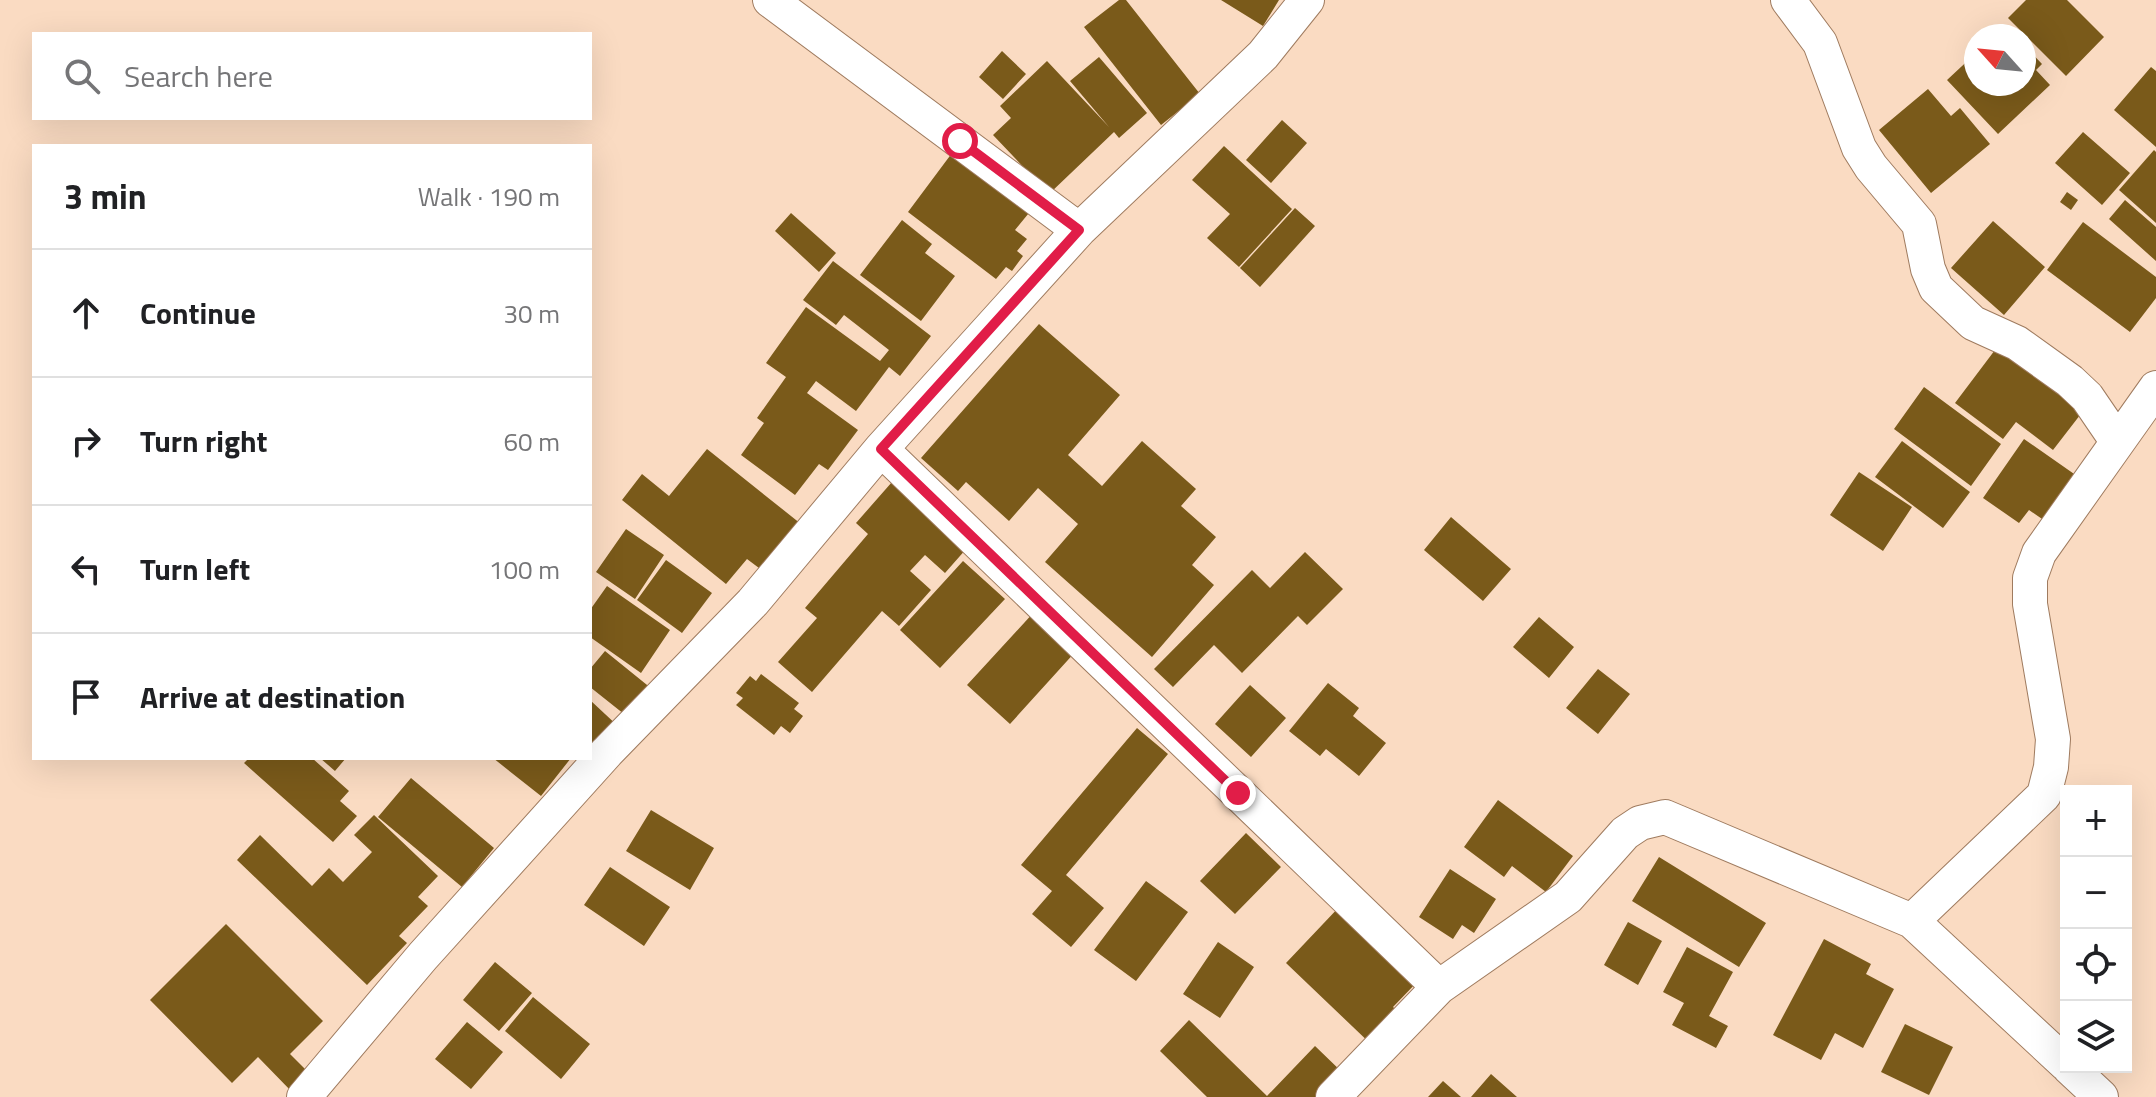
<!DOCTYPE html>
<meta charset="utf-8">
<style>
body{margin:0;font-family:"Titillium Web",sans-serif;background:#f2f2f2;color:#202124}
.controls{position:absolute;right:24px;bottom:24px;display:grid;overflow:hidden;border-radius:0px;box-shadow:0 8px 32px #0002}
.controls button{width:72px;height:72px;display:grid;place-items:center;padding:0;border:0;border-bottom:2px solid #e0e0e0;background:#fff;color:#202124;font:40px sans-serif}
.compass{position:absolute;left:1964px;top:24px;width:72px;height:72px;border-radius:50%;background:#fff;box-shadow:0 8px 32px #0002;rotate:297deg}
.stop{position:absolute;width:24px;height:24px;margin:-18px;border:6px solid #e11d48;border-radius:50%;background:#fff}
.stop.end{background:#e11d48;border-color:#fff;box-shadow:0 2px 8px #0008}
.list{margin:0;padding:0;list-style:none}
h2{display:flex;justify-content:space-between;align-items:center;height:104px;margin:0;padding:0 32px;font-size:34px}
h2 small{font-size:26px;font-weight:400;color:#757577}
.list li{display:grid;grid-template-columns:52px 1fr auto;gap:24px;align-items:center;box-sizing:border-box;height:128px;padding:0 32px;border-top:2px solid #e0e0e0}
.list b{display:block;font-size:30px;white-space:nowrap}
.list em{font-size:26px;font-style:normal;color:#757577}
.icon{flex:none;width:44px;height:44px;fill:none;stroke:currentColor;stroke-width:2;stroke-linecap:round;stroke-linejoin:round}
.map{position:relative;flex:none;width:2156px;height:1097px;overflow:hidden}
.search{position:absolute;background:#fff;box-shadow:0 8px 32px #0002;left:32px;top:32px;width:560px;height:88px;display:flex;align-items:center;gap:20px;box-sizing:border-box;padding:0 28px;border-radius:0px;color:#757577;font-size:30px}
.panel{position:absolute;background:#fff;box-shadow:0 8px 32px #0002;left:32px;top:144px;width:560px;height:616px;border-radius:0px}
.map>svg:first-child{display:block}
</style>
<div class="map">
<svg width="2156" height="1097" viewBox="0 0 2156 1097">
<rect width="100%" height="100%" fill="#fadbc2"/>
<path fill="#7a5a1a" d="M1119,0H1126L1200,94L1161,125L1084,27Z
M1221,0H1279L1263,26Z
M2026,0H2067L2104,37L2066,76L2008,18Z
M2024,45L2042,64L2036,70L2050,85L1998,134L1947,80L1976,53V84H2024Z
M1002,51L1026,74L1003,99L979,77Z
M1099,57L1147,113L1119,138L1114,132L1049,194L993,135L1011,118L1000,106L1047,61L1109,127L1070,81Z
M2151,67L2156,71V147L2114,110Z
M1928,89L1951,116L1960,108L1990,144L1931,193L1879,130Z
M1282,120L1307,143L1271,183L1246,160Z
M2083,132L2130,173L2102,205L2055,163Z
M1224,146L1292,209L1239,267L1207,238L1230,214L1192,180Z
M955,149L1033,208L1015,230L1027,239L1017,251L1023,256L1012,271L1006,267L996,279L908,212Z
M2154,150L2156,152V223L2119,190Z
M2067,192L2078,200L2071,210L2060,202Z
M2125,200L2156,227V261L2109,219Z
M1295,208L1315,226L1260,287L1240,268Z
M791,213L836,253L819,272L775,231Z
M902,220L932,244L925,253L955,276L921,321L860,275Z
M1993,221L2045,267L2004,315L1951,268Z
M2083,222L2156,277V298L2130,332L2047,270Z
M833,261L931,336L900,376L889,367L856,411L816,381L807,393L858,430L828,470L819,464L795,495L741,455L764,423L757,418L786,377L766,363L806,307L880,361L889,350L844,315L836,325L803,300Z
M1039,324L1120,395L1068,455L1102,486L1142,441L1196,489L1181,506L1216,537L1192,565L1214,585L1152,657L1045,562L1078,524L1038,488L1009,521L966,482L958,491L921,458Z
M2001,342L2087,406L2053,450L2016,422L2003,439L1955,403Z
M1924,387L2001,444L1971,486L1894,429Z
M2024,439L2077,476L2045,521L2029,510L2019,523L1983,498Z
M1902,441L1970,492L1943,528L1875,477Z
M707,449L801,524L763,571L747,559L726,584L622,500L642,474L669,496Z
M1859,472L1912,507L1883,551L1830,515Z
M892,482L967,548L945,573L925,555L910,571L931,590L899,626L882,611L812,692L778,662L817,618L805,608L868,534L856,523Z
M1451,517L1511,569L1483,601L1424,550Z
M626,529L664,555L635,599L596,572Z
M1305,552L1343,589L1307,625L1298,616L1242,673L1214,645L1173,687L1154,669L1252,570L1270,588Z
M666,560L712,593L682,633L637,600Z
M963,561L1005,599L940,668L900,630Z
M607,586L670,630L641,673L590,637V610Z
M1035,611L1077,650L1010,724L967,685Z
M1539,617L1574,647L1549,678L1513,647Z
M605,651L652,689L629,718L590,687V669Z
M1598,669L1630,694L1598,734L1566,708Z
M761,674L799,703L794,709L803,716L790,733L781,726L774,735L736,705L743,698L736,693L750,676L756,681Z
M1328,683L1359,708L1353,716L1386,743L1359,776L1326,749L1320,756L1289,731Z
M1250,685L1286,718L1251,757L1215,724Z
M590,700L620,728L586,766L577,758H590Z
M1137,728L1168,754L1066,875L1104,908L1071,947L1032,914L1052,891L1021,865Z
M249,758H312L349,791L340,801L357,816L333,842L244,763Z
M320,758H346L335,771Z
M493,758H571L541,796Z
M411,778L494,848L462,887L378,817Z
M1498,800L1573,856L1546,892L1512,866L1504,877L1464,847Z
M651,810L714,848L690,890L626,851Z
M374,815L438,876L418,897L428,906L399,936L407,943L367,985L237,860L260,835L312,886L329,868L343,882L372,852L354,835Z
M1246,833L1281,867L1235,914L1200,881Z
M1659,857L1766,923L1739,967L1632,901Z
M610,867L670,907L644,946L584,905Z
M1450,869L1496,899L1474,933L1462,925L1453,939L1419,917Z
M1146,881L1188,912L1136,981L1094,950Z
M1341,905L1419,980L1393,1007L1404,1017L1375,1048L1286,963Z
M1628,922L1662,941L1638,985L1604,965Z
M226,924L323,1021L290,1054L311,1075L293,1093L258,1057L232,1083L150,1000Z
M1824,939L1871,964L1866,974L1894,989L1863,1048L1835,1033L1821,1060L1773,1035Z
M1218,942L1254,967L1220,1018L1183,994Z
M1687,947L1733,972L1709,1016L1728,1026L1716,1048L1672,1025L1684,1003L1663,992Z
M495,962L532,993L499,1031L463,1000Z
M533,997L590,1044L561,1079L505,1031Z
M1189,1020L1267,1096L1315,1046L1344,1074L1322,1097H1207L1160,1051Z
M467,1022L503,1052L471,1089L435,1059Z
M1905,1024L1953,1047L1929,1095L1881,1072Z
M1491,1074L1517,1097H1471Z
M1443,1081L1461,1097H1428Z"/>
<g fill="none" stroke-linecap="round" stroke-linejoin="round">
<g stroke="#9f7b5f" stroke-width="36">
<path id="minor" d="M770,0L1079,230
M1788,0L1820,43L1859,148L1871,167L1919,224L1928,269L1936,288L1973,323L2017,343L2070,381L2087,397L2117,441
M881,449L1439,987
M1912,921L2044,795L2051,767L2053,739L2030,604V578L2039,553L2156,388
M2069,1067L2101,1097
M304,1097L423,956L607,752L753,602L881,449L1079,230L1263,55L1307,0
M1333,1097L1439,987L1568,897L1625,833L1640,823L1665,817L1912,921L2066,1064"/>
</g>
<use href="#minor" stroke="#fff" stroke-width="34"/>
</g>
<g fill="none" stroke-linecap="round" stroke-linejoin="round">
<path stroke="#e11d48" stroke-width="10" d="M960,141L1079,230L881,449L1238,793"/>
</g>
</svg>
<div class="controls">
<button>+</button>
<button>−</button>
<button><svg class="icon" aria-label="locate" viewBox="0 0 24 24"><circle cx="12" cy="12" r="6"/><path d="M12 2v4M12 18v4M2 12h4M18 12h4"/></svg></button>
<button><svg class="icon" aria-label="layers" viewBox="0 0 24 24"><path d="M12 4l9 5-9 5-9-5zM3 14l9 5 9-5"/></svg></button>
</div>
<svg class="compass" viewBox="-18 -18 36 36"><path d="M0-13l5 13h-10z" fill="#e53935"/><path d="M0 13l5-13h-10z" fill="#757577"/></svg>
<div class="stop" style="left:960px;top:141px"></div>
<div class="stop end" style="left:1238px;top:793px"></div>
<div class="search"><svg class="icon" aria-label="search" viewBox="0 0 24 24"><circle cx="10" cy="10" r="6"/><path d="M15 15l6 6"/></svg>Search here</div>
<section class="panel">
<h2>3 min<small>Walk · 190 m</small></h2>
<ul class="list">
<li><svg class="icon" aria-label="ahead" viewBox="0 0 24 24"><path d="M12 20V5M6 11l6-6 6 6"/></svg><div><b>Continue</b></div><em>30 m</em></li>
<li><svg class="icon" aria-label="right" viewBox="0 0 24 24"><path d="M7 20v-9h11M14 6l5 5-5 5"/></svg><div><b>Turn right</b></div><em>60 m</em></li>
<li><svg class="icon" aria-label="left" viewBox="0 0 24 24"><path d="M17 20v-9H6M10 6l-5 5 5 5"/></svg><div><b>Turn left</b></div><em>100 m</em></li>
<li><svg class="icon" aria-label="arrive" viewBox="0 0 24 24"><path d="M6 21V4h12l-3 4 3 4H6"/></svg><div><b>Arrive at destination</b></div></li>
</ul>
</section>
</div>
